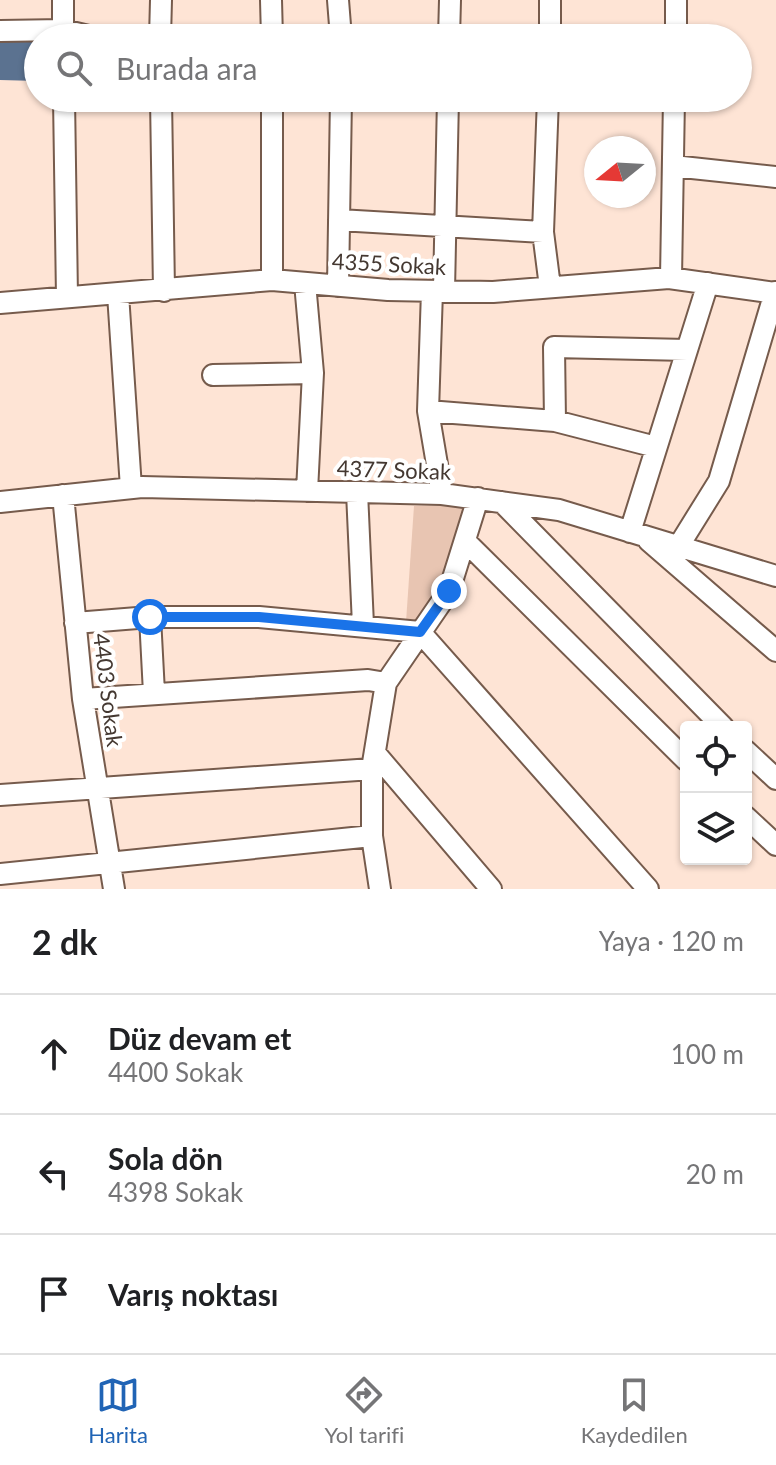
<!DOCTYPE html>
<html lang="tr">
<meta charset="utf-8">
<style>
body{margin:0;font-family:Lato,sans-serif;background:#f2f2f2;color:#202124}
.controls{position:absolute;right:24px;bottom:24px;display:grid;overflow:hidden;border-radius:8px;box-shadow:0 2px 6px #0004}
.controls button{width:72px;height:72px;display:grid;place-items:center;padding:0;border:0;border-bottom:2px solid #e0e0e0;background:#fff;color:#202124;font:40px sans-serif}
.compass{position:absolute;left:584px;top:136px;width:72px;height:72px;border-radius:50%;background:#fff;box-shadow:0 2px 6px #0004;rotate:252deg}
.stop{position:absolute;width:24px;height:24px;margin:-18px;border:6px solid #1a73e8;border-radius:50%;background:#fff}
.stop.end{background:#1a73e8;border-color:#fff;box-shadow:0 2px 8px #0008}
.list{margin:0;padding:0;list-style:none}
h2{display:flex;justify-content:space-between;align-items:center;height:104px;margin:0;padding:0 32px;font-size:34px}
h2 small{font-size:26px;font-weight:400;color:#757577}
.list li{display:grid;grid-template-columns:52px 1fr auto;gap:24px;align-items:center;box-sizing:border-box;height:120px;padding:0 32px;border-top:2px solid #e0e0e0}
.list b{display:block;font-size:30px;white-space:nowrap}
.list p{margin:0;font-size:26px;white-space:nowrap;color:#757577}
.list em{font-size:26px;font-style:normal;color:#757577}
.icon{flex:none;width:44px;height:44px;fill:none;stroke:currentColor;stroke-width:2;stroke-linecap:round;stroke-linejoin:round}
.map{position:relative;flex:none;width:776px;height:889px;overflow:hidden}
.search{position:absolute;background:#fff;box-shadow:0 2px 6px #0004;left:24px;right:24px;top:24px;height:88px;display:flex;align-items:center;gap:20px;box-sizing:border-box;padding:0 28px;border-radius:44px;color:#757577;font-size:30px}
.sheet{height:464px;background:#fff}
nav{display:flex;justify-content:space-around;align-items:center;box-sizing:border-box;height:112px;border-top:2px solid #e0e0e0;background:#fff;font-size:22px;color:#757577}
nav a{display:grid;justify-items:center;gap:4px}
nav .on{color:#2064b5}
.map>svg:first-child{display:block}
</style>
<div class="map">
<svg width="776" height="889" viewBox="0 0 776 889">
<rect width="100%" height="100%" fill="#fee4d5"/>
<path fill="#e8c5b2" d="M476,505L449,591L421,628L406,622L414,506Z"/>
<path fill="#5b7290" d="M0,38L38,39V81L0,80Z"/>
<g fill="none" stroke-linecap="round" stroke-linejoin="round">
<g stroke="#765b4c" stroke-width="24">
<path id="minor" d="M63,0V38
M271,0L272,38
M338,0L341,38
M0,31L63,30L97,38
M160,38L161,0
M449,38L450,0
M550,38V0
M676,38V0
M64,98L67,297
M161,98L164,291
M548,98L543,232L550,287
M673,166L776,177
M339,220L543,232
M671,278L674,98
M272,280V98
M305,283L313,373L307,491
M338,286L341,98
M432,291L428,411L442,494
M444,291L448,98
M118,294L131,488
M0,303L272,280L388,290L493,292L669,278L776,293
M213,375L313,373
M428,411L555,421L656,447
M555,421L554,347L687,350
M357,492L363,625
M63,495L83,699L114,889
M0,502L142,487L442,494L559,510L776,576
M502,502L723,727
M630,532L708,283
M465,541L686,760
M649,541L776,651
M678,547L719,481L775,292
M150,617L154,693
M75,623L150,617H259L420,632L648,889
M83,699L368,680L386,683
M746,751L776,779
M375,753L491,889
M0,795L372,769
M746,817L776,845
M0,874L372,836
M380,889L372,836V769L386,683L449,591L478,498"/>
</g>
<use href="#minor" stroke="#fff" stroke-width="20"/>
</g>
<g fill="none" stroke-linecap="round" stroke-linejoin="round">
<path stroke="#1a73e8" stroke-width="10" d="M150,617H259L420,632L449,591"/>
</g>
<g text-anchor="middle" stroke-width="8" stroke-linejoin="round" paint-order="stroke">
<g font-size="22" fill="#443831" stroke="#fff">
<text transform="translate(389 264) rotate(3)" y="8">4355 Sokak</text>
<text transform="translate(394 470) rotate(2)" y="8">4377 Sokak</text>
<text transform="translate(108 690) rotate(83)" y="8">4403 Sokak</text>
</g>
</g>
</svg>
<div class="controls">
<button><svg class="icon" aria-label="locate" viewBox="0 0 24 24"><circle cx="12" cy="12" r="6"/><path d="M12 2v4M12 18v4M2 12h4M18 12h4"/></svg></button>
<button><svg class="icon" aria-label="layers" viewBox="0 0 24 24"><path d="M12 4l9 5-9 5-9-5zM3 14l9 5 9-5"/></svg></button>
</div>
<svg class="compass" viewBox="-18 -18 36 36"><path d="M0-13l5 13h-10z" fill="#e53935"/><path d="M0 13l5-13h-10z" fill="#757577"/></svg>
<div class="stop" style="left:150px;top:617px"></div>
<div class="stop end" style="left:449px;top:591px"></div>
<div class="search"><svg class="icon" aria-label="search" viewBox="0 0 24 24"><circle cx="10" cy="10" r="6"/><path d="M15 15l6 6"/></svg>Burada ara</div>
</div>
<section class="sheet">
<h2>2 dk<small>Yaya · 120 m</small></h2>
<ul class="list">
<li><svg class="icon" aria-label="ahead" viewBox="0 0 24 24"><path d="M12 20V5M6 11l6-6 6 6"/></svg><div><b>Düz devam et</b><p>4400 Sokak</p></div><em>100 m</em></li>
<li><svg class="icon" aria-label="left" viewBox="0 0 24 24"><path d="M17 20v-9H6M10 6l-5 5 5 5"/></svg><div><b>Sola dön</b><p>4398 Sokak</p></div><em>20 m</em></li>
<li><svg class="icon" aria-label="arrive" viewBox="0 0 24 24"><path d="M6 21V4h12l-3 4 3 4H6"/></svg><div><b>Varış noktası</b></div></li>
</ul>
</section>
<nav>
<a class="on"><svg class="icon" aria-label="map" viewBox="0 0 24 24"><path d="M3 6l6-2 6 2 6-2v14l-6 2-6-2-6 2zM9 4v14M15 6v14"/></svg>Harita</a>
<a><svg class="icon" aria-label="directions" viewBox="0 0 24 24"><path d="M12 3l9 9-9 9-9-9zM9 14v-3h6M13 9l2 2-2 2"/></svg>Yol tarifi</a>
<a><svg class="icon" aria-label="saved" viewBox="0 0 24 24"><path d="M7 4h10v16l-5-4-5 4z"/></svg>Kaydedilen</a>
</nav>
